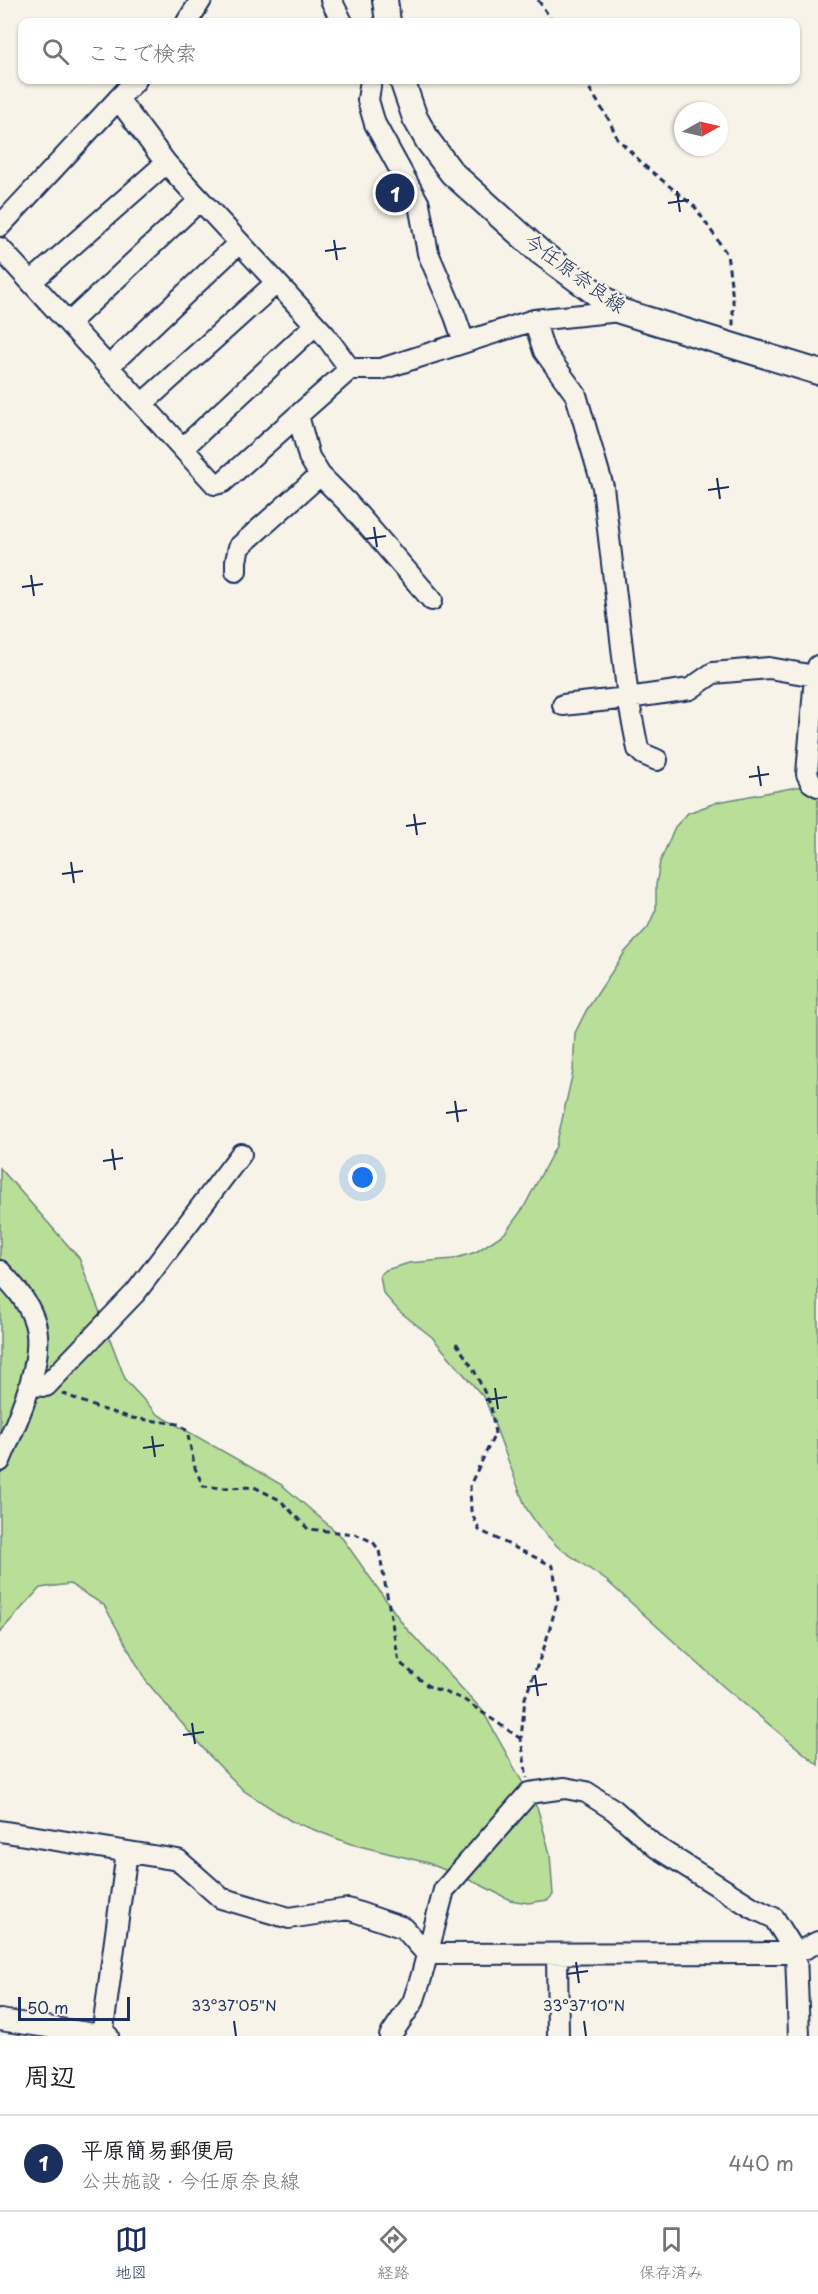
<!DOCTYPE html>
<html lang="ja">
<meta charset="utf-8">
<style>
body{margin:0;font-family:"Playpen Sans","Klee One",sans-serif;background:#f2f2f2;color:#202124}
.compass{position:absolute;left:674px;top:102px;width:54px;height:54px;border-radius:50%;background:#fff;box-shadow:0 2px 4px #0004;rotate:82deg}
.scale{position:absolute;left:18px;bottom:15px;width:112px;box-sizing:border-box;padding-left:6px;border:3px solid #1b2f5e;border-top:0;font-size:16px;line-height:21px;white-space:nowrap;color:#1b2f5e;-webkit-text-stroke:4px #f7f3e8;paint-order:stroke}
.you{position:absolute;left:363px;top:1178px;width:21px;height:21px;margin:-15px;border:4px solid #fff;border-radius:50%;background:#1a73e8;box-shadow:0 0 0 9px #1a73e833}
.badge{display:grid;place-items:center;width:39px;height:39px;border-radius:50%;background:#1b2f5e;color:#fff;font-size:20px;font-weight:700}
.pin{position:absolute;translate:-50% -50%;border:3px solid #fff;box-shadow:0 2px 6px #0006}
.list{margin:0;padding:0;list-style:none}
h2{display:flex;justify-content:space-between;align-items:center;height:78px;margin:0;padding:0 24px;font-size:26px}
h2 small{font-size:20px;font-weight:400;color:#757577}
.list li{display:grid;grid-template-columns:39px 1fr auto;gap:18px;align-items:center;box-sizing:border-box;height:96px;padding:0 24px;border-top:2px solid #e0e0e0}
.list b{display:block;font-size:22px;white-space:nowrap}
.list p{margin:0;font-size:20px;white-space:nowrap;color:#757577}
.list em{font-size:20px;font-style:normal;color:#757577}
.icon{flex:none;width:33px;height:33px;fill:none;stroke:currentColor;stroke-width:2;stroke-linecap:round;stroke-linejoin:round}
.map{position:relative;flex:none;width:818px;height:2036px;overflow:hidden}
.search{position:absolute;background:#fff;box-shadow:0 2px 4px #0004;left:18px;right:18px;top:18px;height:66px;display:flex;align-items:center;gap:15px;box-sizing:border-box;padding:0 21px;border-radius:12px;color:#757577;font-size:22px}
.sheet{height:174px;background:#fff}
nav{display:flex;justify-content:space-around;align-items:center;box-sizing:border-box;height:84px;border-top:2px solid #e0e0e0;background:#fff;font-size:16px;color:#757577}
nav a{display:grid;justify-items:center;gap:3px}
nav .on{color:#1b2f5e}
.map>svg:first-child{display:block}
</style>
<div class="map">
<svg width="818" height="2036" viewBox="0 0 818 2036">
<rect width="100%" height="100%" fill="#f7f3e8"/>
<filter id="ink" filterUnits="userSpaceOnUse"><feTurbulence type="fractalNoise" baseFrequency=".0167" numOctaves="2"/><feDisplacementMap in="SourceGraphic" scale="12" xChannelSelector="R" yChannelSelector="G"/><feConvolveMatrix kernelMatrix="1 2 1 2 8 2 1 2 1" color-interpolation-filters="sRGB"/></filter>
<g filter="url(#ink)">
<path fill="#b9de98" stroke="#6a867b" stroke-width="1.5" d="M818,783V1765L724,1687L607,1581L558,1547L539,1527L526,1508L485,1399L432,1337L399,1311L383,1293L380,1275L386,1270L409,1263L453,1259L476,1252L505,1233L524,1207L556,1146L573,1072L575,1033L586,1011L625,952L648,927L656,909V885L660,862L675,827L688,813L718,802Z
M0,1168L79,1258L126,1381L157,1414L282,1485L340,1535L405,1627L482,1710L538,1810L550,1854L553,1895L548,1900L528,1903L510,1900L479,1884L428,1863L351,1844L291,1821L244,1791L208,1754L146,1681L104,1605L70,1584L40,1588L0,1632Z"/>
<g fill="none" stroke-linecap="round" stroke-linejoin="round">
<g stroke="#1b2f5e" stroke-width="24">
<path id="minor" d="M331,0L342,22
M187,22L201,0
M371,80L368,100L375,124L419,204L428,253L455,316L464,342
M118,99L166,163L325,335L350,369
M0,226L136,80
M0,248L215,484L223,482L350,369H381L534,320L620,311
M31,282L166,163
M534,320L544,351L576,395L603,487L628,698L563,705
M69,323L200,200
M108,367L239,243
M142,404L276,283
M298,415L309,457L320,475L348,503L432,600
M183,448L315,325
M236,571V561L239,547L320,475
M818,666L815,676L807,774L811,782L818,786
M657,760L643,754L638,749L628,698L690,689L713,673L769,668L815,676L818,679
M0,1271C14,1286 27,1300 34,1320C48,1359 15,1424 0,1461
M31,1385L46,1386L136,1292L241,1154
M0,1831L178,1860L221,1898L289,1918L348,1909L404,1928L427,1954L796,1953L818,1942
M557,1954L558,2036
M0,2020L108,2036
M102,2036L127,1852
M390,2036L413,2002L421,1978L444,1890L529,1793L565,1788L586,1792L614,1810L656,1847L753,1908L774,1918L796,1953L799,2036"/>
</g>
<g stroke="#1b2f5e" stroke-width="28">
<path id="major" d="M385,0L388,22
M402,80L415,118L428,141L452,173L540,252L620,311L818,372"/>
</g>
<path stroke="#1b2f5e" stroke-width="3" stroke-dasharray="6 4.5" stroke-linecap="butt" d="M538,0L553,22
M584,80L609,120L617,138L646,167L695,207L727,254L733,299V326
M456,1343L473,1368L491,1406L495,1434L470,1485L471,1511L479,1530L553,1566L558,1599L545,1645L525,1698L521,1739L527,1778
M62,1393L98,1408L132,1418L179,1424L187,1431L195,1468L203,1486L222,1488L254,1487L280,1500L308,1529L355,1534L373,1542L379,1550L399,1662L428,1686L463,1699L521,1739"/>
<use href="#minor" stroke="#f7f3e8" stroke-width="20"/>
<use href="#major" stroke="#f7f3e8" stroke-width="24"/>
</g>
</g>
<path fill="none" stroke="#1b2f5e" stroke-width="2" d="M677,191L680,212M668,203L689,200M334,240L337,260M325,251L346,248M717,478L720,499M708,490L729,487M374,527L377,547M365,539L386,536M31,575L34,596M22,587L43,584M758,766L761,786M749,777L769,774M414,814L417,835M406,826L426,823M71,862L74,883M62,874L83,871M455,1101L458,1122M446,1113L467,1110M112,1149L115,1170M103,1161L123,1158M495,1388L498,1409M486,1400L507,1397M152,1436L155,1457M143,1448L164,1445M535,1675L538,1696M527,1687L547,1684M192,1723L195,1744M183,1735L204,1732M576,1962L579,1983M567,1974L588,1971M234,2021L236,2036M584,2021L586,2036"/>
<g text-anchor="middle" stroke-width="5" stroke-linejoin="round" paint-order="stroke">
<g font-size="20" fill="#1b2f5e" stroke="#f7f3e8">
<text transform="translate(575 273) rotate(36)" y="7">今任原奈良線</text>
</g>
</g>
<g font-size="15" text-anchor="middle" fill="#1b2f5e" stroke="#f7f3e8" stroke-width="5" stroke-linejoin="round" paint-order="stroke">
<text x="234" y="2011">33°37'05"N</text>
<text x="584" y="2011">33°37'10"N</text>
</g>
</svg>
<svg class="compass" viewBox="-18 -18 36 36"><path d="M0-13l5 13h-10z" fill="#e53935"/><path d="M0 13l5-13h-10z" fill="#757577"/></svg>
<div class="scale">50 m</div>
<div class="you"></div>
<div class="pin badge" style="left:395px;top:193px">1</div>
<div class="search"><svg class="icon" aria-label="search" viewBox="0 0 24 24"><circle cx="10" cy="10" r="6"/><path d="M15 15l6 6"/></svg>ここで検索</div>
</div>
<section class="sheet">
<h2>周辺<small></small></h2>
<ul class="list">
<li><span class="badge">1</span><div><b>平原簡易郵便局</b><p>公共施設 · 今任原奈良線</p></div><em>440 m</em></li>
</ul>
</section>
<nav>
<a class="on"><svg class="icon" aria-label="map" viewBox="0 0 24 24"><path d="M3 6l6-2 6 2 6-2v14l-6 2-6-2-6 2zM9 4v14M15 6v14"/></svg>地図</a>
<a><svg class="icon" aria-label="directions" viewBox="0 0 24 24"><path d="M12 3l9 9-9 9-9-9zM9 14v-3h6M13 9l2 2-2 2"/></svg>経路</a>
<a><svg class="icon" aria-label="saved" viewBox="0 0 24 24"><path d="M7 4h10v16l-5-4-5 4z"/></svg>保存済み</a>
</nav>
